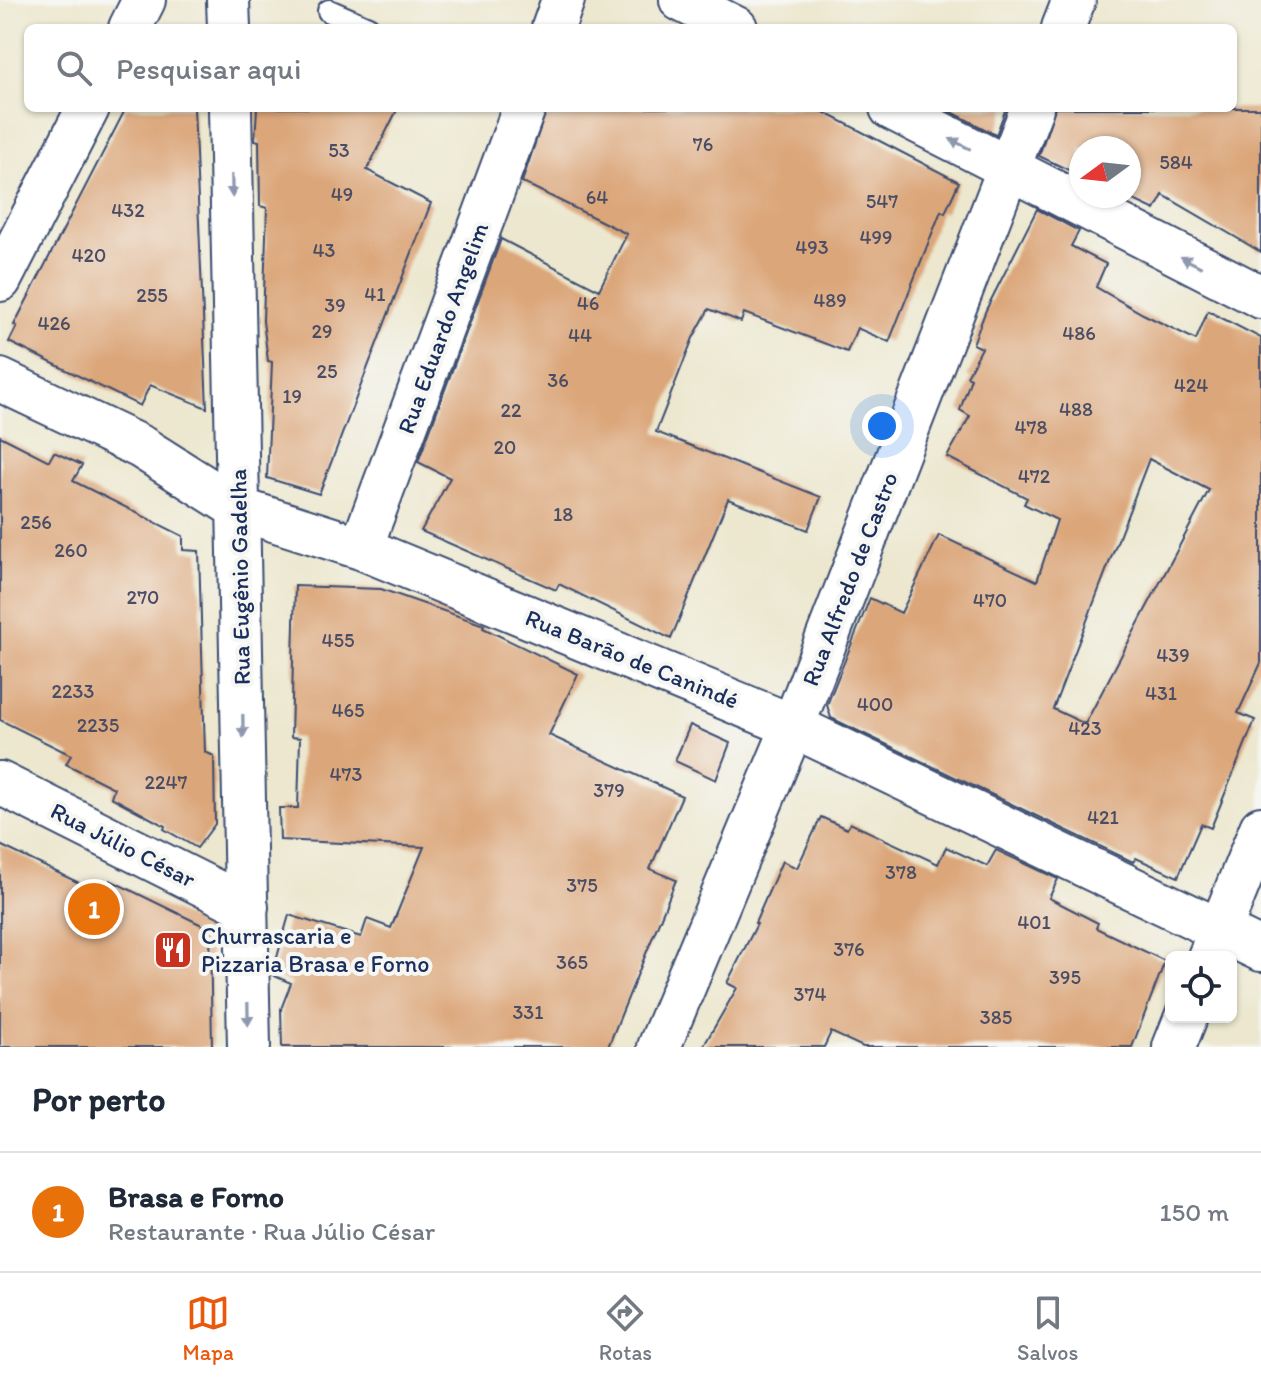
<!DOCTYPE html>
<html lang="pt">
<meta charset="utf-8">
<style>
body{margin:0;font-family:Itim,sans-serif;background:#f2f2f3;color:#1f2937}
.controls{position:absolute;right:24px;bottom:24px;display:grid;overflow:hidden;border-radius:12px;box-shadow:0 2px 6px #0004}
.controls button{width:72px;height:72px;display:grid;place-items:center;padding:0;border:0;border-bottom:2px solid #e0e1e3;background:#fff;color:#1f2937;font:40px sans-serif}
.compass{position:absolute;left:1069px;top:136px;width:72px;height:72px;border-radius:50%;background:#fff;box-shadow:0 2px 6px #0004;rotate:255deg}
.you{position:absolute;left:882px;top:426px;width:28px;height:28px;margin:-20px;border:6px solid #fff;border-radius:50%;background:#1a73e8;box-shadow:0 0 0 12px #1a73e833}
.badge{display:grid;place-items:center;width:52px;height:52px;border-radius:50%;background:#ea580c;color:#fff;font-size:26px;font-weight:700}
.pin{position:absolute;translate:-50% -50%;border:4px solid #fff;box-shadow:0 2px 8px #0006}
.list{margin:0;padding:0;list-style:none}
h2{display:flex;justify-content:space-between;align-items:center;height:104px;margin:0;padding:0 32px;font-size:34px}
h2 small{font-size:26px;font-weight:400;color:#747a83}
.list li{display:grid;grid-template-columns:52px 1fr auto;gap:24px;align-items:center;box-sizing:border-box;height:120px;padding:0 32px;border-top:2px solid #e0e1e3}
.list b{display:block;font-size:30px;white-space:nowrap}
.list p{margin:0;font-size:26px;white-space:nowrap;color:#747a83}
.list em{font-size:26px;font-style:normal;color:#747a83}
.icon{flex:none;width:44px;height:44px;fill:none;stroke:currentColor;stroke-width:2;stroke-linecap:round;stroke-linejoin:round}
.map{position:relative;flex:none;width:1261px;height:1047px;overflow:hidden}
.search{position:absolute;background:#fff;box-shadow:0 2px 6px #0004;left:24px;right:24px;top:24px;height:88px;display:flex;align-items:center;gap:20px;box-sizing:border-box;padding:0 28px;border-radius:12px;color:#747a83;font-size:30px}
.sheet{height:224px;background:#fff}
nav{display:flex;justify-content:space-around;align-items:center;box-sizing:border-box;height:112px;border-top:2px solid #e0e1e3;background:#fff;font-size:22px;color:#747a83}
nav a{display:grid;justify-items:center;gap:4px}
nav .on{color:#ea580c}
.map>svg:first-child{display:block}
</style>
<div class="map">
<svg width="1261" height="1047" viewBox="0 0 1261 1047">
<rect width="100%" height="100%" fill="#f6f6f2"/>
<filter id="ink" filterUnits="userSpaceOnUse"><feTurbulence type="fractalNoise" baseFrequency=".0125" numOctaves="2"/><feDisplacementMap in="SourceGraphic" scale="16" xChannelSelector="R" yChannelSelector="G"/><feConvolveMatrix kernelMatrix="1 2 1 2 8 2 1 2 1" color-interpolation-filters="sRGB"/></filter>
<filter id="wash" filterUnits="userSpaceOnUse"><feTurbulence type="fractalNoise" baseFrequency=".006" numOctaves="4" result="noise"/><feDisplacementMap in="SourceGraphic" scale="32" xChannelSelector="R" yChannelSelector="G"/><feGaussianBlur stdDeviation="1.8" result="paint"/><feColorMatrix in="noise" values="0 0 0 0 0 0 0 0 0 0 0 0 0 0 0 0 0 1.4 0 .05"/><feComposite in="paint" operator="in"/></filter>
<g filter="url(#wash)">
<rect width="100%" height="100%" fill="#ece7ce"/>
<g id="blocks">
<path fill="#dba679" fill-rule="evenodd" d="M126,108H194L207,408L150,385L140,406L9,342L17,326L14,325Z
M257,108H398L367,170L431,203L319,494L267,478L272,362L268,361L263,321L267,208L260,206L259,141L255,140Z
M547,108H816L959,182L945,213L941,211L889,342L857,328L847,352L744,313L741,322L709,309L693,338L656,432L821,497L808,530L728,499L671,639L559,584L556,590L421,531L450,478L418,462L501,239L599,290L627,234L522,182Z
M944,108H1006L996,135Z
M1055,108H1261V252L1163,195L1155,210L1125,196H1129V148H1081V176L1039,156Z
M1037,209L1079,231L1071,246L1106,264L1096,287L1143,314L1196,340L1208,311L1261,338V663L1238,713L1255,720L1211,828L1201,824L1178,877L1136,858L1133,862L831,718L827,705L870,598L901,613L939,535L1037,581L1057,520L1024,504L1027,498L947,457L970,416L960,410L971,378L967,376L982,348L973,344L986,310ZM1149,459L1209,490L1085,724L1053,709Z
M0,436L49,461L54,452L82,465L73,481L183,536V550L199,551L205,752L214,756L215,824L197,848L164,829L165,826L111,797L114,788L66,764L71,755L0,720Z
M295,586L381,589L484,625L483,628L578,674L549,735L682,796L650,869L676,880L608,1047H282L281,1009L291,983L272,975L289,915L361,937L367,919L391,928L424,847L280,840L279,808H298L300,738L291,737Z
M690,725L730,743L716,780L675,761Z
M821,817L847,829L850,823L938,864L946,847L987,866L996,850L1058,879L1049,898L1098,923L1096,928L1165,961L1132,1047H863L831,1032L824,1047H703L737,988L727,983L757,924L755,923L782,861L797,868Z
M0,845L102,894L110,880L210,929L212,1047H0Z"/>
</g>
</g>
<g filter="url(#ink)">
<use href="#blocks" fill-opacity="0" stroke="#3a4b6f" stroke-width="2"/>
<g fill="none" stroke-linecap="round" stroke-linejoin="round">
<g stroke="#3a4b6f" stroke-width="26">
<path id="service" d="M329,11L368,28"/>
</g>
<g stroke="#3a4b6f" stroke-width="46">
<path id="minor" d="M228,0L229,28
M681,0L736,28
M130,28L144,0
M553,28L563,0
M1063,28L1074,0
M230,108L249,1047
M891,108L1261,297
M0,280L88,108
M0,380L141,447L239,509L361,548L793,726L1261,950
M361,548L524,108
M0,783L247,907
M1209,957L1261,828
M659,1047L793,726L1032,108
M1174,1047L1186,1017"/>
</g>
<use href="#service" stroke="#fff" stroke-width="22"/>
<use href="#minor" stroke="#fff" stroke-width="42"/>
</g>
<defs><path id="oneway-solid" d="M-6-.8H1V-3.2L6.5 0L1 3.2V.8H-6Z" transform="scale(2)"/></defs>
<g fill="#8d97ae">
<use href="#oneway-solid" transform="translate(960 144) rotate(-153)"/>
<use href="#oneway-solid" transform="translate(232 186) rotate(89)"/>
<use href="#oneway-solid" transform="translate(1191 262) rotate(-153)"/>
<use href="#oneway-solid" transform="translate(243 726) rotate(89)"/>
<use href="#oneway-solid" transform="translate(248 1014) rotate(89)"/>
</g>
</g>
<defs>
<g id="restaurant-square" transform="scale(2)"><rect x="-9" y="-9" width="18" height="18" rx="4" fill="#c8321e" stroke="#f6f6f2"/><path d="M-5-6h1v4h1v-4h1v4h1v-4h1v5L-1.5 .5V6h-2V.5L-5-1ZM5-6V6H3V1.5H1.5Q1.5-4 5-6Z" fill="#fff"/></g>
</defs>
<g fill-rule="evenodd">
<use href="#restaurant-square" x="173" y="950"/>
</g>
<g text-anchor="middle" stroke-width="8" stroke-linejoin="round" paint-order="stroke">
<g font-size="20" fill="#4b4d65">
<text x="703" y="151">76</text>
<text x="339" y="157">53</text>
<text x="1176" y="169">584</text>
<text x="342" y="201">49</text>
<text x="597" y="204">64</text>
<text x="882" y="208">547</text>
<text x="128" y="217">432</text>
<text x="876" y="244">499</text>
<text x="812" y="254">493</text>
<text x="324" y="257">43</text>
<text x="89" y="262">420</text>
<text x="375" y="301">41</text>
<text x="152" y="302">255</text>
<text x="830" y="307">489</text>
<text x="588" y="310">46</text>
<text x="335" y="312">39</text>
<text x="54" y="330">426</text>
<text x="322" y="338">29</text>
<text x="1079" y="340">486</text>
<text x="580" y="342">44</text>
<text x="327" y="378">25</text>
<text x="558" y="387">36</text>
<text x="1191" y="392">424</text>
<text x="292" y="403">19</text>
<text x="1076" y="416">488</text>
<text x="511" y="417">22</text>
<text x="1031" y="434">478</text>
<text x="505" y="454">20</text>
<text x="1034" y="483">472</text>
<text x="563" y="521">18</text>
<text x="36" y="529">256</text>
<text x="71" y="557">260</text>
<text x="143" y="604">270</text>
<text x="990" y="607">470</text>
<text x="338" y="647">455</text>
<text x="1173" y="662">439</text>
<text x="73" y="698">2233</text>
<text x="1161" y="700">431</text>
<text x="875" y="711">400</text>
<text x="348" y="717">465</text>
<text x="98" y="732">2235</text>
<text x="1085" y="735">423</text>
<text x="346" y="781">473</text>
<text x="166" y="789">2247</text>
<text x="609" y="797">379</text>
<text x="1103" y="824">421</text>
<text x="901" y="879">378</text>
<text x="582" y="892">375</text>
<text x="1034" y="929">401</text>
<text x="849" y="956">376</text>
<text x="572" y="969">365</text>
<text x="1065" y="984">395</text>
<text x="810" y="1001">374</text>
<text x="528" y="1019">331</text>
<text x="996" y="1024">385</text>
</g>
<g font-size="24" fill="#1b2f5e" stroke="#f6f6f2">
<text transform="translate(443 328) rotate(-70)" y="8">Rua Eduardo Angelim</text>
<text transform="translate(240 577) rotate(-91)" y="8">Rua Eugênio Gadelha</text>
<text transform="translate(850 579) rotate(-69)" y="8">Rua Alfredo de Castro</text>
<text transform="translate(632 659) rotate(22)" y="8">Rua Barão de Canindé</text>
<text transform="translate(123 845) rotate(27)" y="8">Rua Júlio César</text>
</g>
<g font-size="24" fill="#1b2f5e" stroke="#f6f6f2" text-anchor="start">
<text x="201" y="944">Churrascaria e<tspan x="201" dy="28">Pizzaria Brasa e Forno</tspan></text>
</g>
</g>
</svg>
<div class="controls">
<button><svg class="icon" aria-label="locate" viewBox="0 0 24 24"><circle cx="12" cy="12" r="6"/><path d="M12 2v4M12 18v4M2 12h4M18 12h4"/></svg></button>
</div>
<svg class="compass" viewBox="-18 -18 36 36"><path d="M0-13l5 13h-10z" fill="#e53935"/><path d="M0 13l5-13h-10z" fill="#747a83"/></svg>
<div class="you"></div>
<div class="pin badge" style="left:94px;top:909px;background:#e8710a">1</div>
<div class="search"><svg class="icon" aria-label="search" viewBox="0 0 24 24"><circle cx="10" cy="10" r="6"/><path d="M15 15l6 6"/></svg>Pesquisar aqui</div>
</div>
<section class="sheet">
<h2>Por perto<small></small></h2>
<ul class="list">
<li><span class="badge" style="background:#e8710a">1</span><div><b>Brasa e Forno</b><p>Restaurante · Rua Júlio César</p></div><em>150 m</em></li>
</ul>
</section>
<nav>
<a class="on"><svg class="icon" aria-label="map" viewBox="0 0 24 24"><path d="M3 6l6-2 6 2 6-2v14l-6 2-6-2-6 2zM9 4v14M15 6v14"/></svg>Mapa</a>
<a><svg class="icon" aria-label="directions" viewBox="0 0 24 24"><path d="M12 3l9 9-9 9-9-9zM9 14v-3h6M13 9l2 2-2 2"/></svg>Rotas</a>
<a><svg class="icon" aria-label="saved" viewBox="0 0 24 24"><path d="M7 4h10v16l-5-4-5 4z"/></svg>Salvos</a>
</nav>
